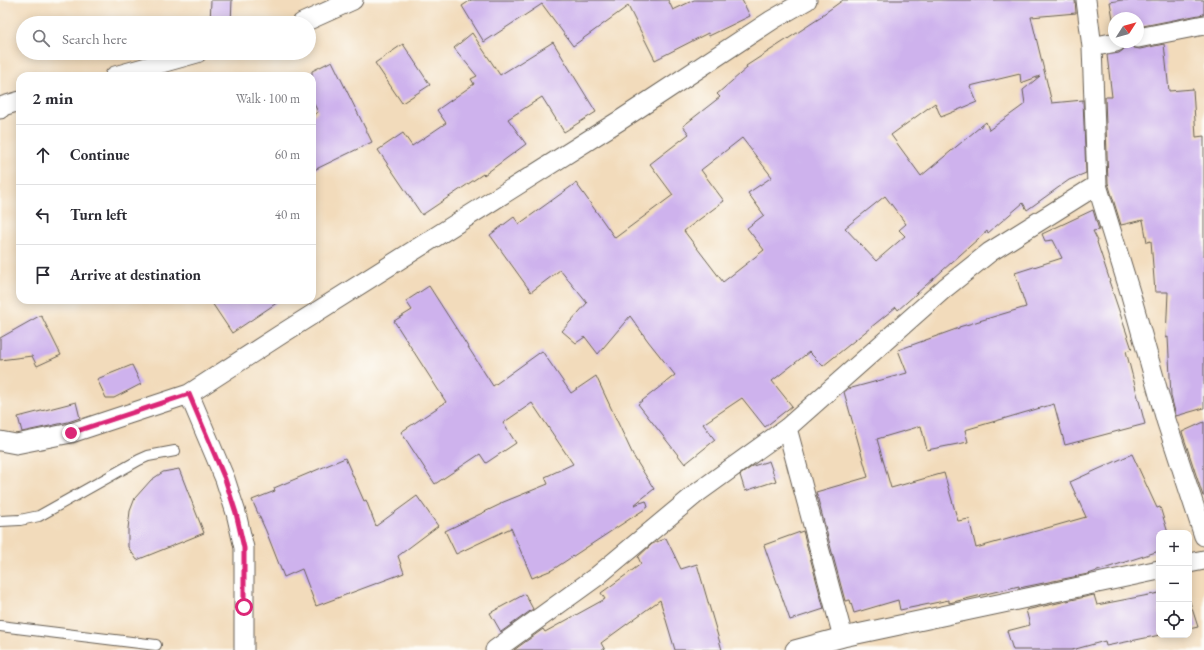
<!DOCTYPE html>
<meta charset="utf-8">
<style>
body{margin:0;font-family:"EB Garamond",serif;background:#f2f2f3;color:#2b2b33}
.controls{position:absolute;right:12px;bottom:12px;display:grid;overflow:hidden;border-radius:8px;box-shadow:0 2px 10px #0003}
.controls button{width:36px;height:36px;display:grid;place-items:center;padding:0;border:0;border-bottom:1px solid #e1e1e2;background:#fff;color:#2b2b33;font:20px sans-serif}
.compass{position:absolute;left:1108px;top:12px;width:36px;height:36px;border-radius:50%;background:#fff;box-shadow:0 2px 10px #0003;rotate:54deg}
.stop{position:absolute;width:12px;height:12px;margin:-9px;border:3px solid #db2777;border-radius:50%;background:#fff}
.stop.end{background:#db2777;border-color:#fff;box-shadow:0 1px 4px #0008}
.list{margin:0;padding:0;list-style:none}
h2{display:flex;justify-content:space-between;align-items:center;height:52px;margin:0;padding:0 16px;font-size:17px}
h2 small{font-size:13px;font-weight:400;color:#7c7c81}
.list li{display:grid;grid-template-columns:26px 1fr auto;gap:12px;align-items:center;box-sizing:border-box;height:60px;padding:0 16px;border-top:1px solid #e1e1e2}
.list b{display:block;font-size:15px;white-space:nowrap}
.list em{font-size:13px;font-style:normal;color:#7c7c81}
.icon{flex:none;width:22px;height:22px;fill:none;stroke:currentColor;stroke-width:2;stroke-linecap:round;stroke-linejoin:round}
.map{position:relative;flex:none;width:1204px;height:650px;overflow:hidden}
.search{position:absolute;background:#fff;box-shadow:0 2px 10px #0003;left:16px;top:16px;width:300px;height:44px;display:flex;align-items:center;gap:10px;box-sizing:border-box;padding:0 14px;border-radius:22px;color:#7c7c81;font-size:15px}
.panel{position:absolute;background:#fff;box-shadow:0 2px 10px #0003;left:16px;top:72px;width:300px;height:232px;border-radius:12px}
.map>svg:first-child{display:block}
</style>
<div class="map">
<svg width="1204" height="650" viewBox="0 0 1204 650">
<rect width="100%" height="100%" fill="#fdfcf7"/>
<filter id="ink" filterUnits="userSpaceOnUse"><feTurbulence type="fractalNoise" baseFrequency=".025" numOctaves="2"/><feDisplacementMap in="SourceGraphic" scale="8" xChannelSelector="R" yChannelSelector="G"/><feConvolveMatrix kernelMatrix="1 2 1 2 8 2 1 2 1" color-interpolation-filters="sRGB"/></filter>
<filter id="wash" filterUnits="userSpaceOnUse"><feTurbulence type="fractalNoise" baseFrequency=".012" numOctaves="4" result="noise"/><feDisplacementMap in="SourceGraphic" scale="16" xChannelSelector="R" yChannelSelector="G"/><feGaussianBlur stdDeviation="0.9" result="paint"/><feColorMatrix in="noise" values="0 0 0 0 0 0 0 0 0 0 0 0 0 0 0 0 0 1.4 0 .05"/><feComposite in="paint" operator="in"/></filter>
<g filter="url(#wash)">
<rect width="100%" height="100%" fill="#f2dbbb"/>
<g id="blocks">
<path fill="#ceb2ed" fill-rule="evenodd" d="M211,0H232L231,23H210Z
M471,0H668L673,10L694,0H742L750,16L709,36L708,33L655,60L628,6L573,46L542,4L484,42L462,6Z
M843,0H1075L1076,13L1031,17L1052,103L1083,100L1086,173L1069,180L1027,210L1023,203L988,233L987,231L898,310L896,307L823,366L809,352L772,381L792,406L765,427L742,398L703,424L715,440L685,464L638,404L675,375L648,341L630,316L598,354L585,337L576,343L562,331L587,303L560,270L531,292L490,235L514,217L519,224L576,183L615,238L673,195L650,164L689,134L683,126L720,97L717,94L747,68L746,66L823,16L822,15ZM1020,74L1021,83L1040,76L1023,90L1025,104L989,130L986,122L921,176L891,135L935,103L941,117L977,102L970,86ZM742,138L772,177L748,193L764,215L747,228L764,250L723,282L684,231L724,201L701,170ZM885,196L906,224L899,230L905,236L876,261L845,228Z
M1122,0H1204V14L1138,27V18H1114V24L1110,2Z
M472,33L500,75L553,42L596,112L564,132L542,97L508,119L526,144L484,175L483,174L422,215L378,150L403,133L412,146L446,123L437,110L474,84L471,79L477,76L454,48Z
M1127,42L1134,48L1140,49L1164,44L1169,91L1193,89L1196,137L1204,136V408L1176,416L1171,396L1168,337L1166,338L1168,292H1155L1151,241L1147,242L1143,220L1121,225L1108,183L1105,97H1112L1107,55L1119,53L1123,50L1126,46Z
M403,44L430,85L402,103L375,63Z
M332,61L372,142L312,171V116L318,112L312,100V71Z
M1093,210L1099,230L1093,231L1098,241L1097,242L1110,281H1109L1132,349L1126,351L1145,424L1065,445L1054,404L965,430L968,442L927,450L921,426L877,439L891,488L944,473L958,521L969,519L976,548L1086,517L1070,482L1132,454L1157,508L1160,507L1168,533H1159V551L1088,574L1019,588V586L949,603V600L900,610L898,600L854,613L850,600L845,601L816,492L868,477L844,392L848,389L907,373L898,350L959,328V327L1026,307L1015,273L1062,258L1053,240L1045,241L1042,234Z
M429,286L493,386L542,351L571,393L596,376L634,457L654,489L634,505L646,501L648,507L552,570L532,578L511,528L456,554L445,531L501,504V503L548,484L545,477L573,464L532,403L503,423L516,443L486,463L480,454L435,484L401,432L446,402L394,321L412,310L406,301Z
M210,300H281L232,333Z
M41,315L61,355L37,366L32,356L0,360V338Z
M132,365L141,384L114,398H106L97,379Z
M76,402L80,418L68,422L22,432L18,417Z
M1204,422V496H1203L1182,432Z
M345,458L364,501L366,500L376,526L417,496L438,526L398,556L404,573L316,606L302,569L284,577L266,531L252,500L275,491L274,488Z
M769,461L776,481L745,491L740,475L753,466Z
M179,469L204,533L137,560L128,547V529L130,511L135,498L151,480L163,472Z
M803,531L824,609L790,620L764,545Z
M666,538L681,569L697,564L722,650H675L660,600L601,643L605,650H514L543,629L545,632L605,599L601,593L641,564L638,557L652,544Z
M1159,593L1160,635L1106,646L1105,641L1072,650H1013L1007,631L1030,625L1026,610L1094,595L1097,605Z
M525,594L533,609L501,632L490,613Z
M1189,599L1198,627L1189,629Z"/>
</g>
</g>
<g filter="url(#ink)">
<use href="#blocks" fill-opacity="0" stroke="#675f54" stroke-width="1"/>
<g fill="none" stroke-linecap="round" stroke-linejoin="round">
<g stroke="#675f54" stroke-width="12">
<path id="lane" d="M0,521L20,520L39,516L139,460L148,456L175,451
M0,626L156,645"/>
</g>
<g stroke="#675f54" stroke-width="21">
<path id="street" d="M1086,0L1092,47L1097,185L1130,292L1166,420L1204,536
M302,23L353,0
M1138,38L1204,25
M1092,47L1116,42
M115,76L197,53
M0,109L3,106L20,101
M189,394L225,479L236,513L244,548V650
M787,428L843,637
M0,441L16,444L71,433L189,394L280,335L622,119L772,20L807,0
M1189,563L1204,560
M495,650L596,577L697,493L787,428L945,288L990,252L1097,185
M795,650L843,637L1159,570"/>
</g>
<use href="#lane" stroke="#fff" stroke-width="10"/>
<use href="#street" stroke="#fff" stroke-width="19"/>
</g>
</g>
<g fill="none" stroke-linecap="round" stroke-linejoin="round" filter="url(#ink)">
<path stroke="#db2777" stroke-width="5" d="M71,433L189,394L225,479L236,513L244,548V607"/>
</g>
</svg>
<div class="controls">
<button>+</button>
<button>−</button>
<button><svg class="icon" aria-label="locate" viewBox="0 0 24 24"><circle cx="12" cy="12" r="6"/><path d="M12 2v4M12 18v4M2 12h4M18 12h4"/></svg></button>
</div>
<svg class="compass" viewBox="-18 -18 36 36"><path d="M0-13l5 13h-10z" fill="#e53935"/><path d="M0 13l5-13h-10z" fill="#7c7c81"/></svg>
<div class="stop" style="left:244px;top:607px"></div>
<div class="stop end" style="left:71px;top:433px"></div>
<div class="search"><svg class="icon" aria-label="search" viewBox="0 0 24 24"><circle cx="10" cy="10" r="6"/><path d="M15 15l6 6"/></svg>Search here</div>
<section class="panel">
<h2>2 min<small>Walk · 100 m</small></h2>
<ul class="list">
<li><svg class="icon" aria-label="ahead" viewBox="0 0 24 24"><path d="M12 20V5M6 11l6-6 6 6"/></svg><div><b>Continue</b></div><em>60 m</em></li>
<li><svg class="icon" aria-label="left" viewBox="0 0 24 24"><path d="M17 20v-9H6M10 6l-5 5 5 5"/></svg><div><b>Turn left</b></div><em>40 m</em></li>
<li><svg class="icon" aria-label="arrive" viewBox="0 0 24 24"><path d="M6 21V4h12l-3 4 3 4H6"/></svg><div><b>Arrive at destination</b></div></li>
</ul>
</section>
</div>
